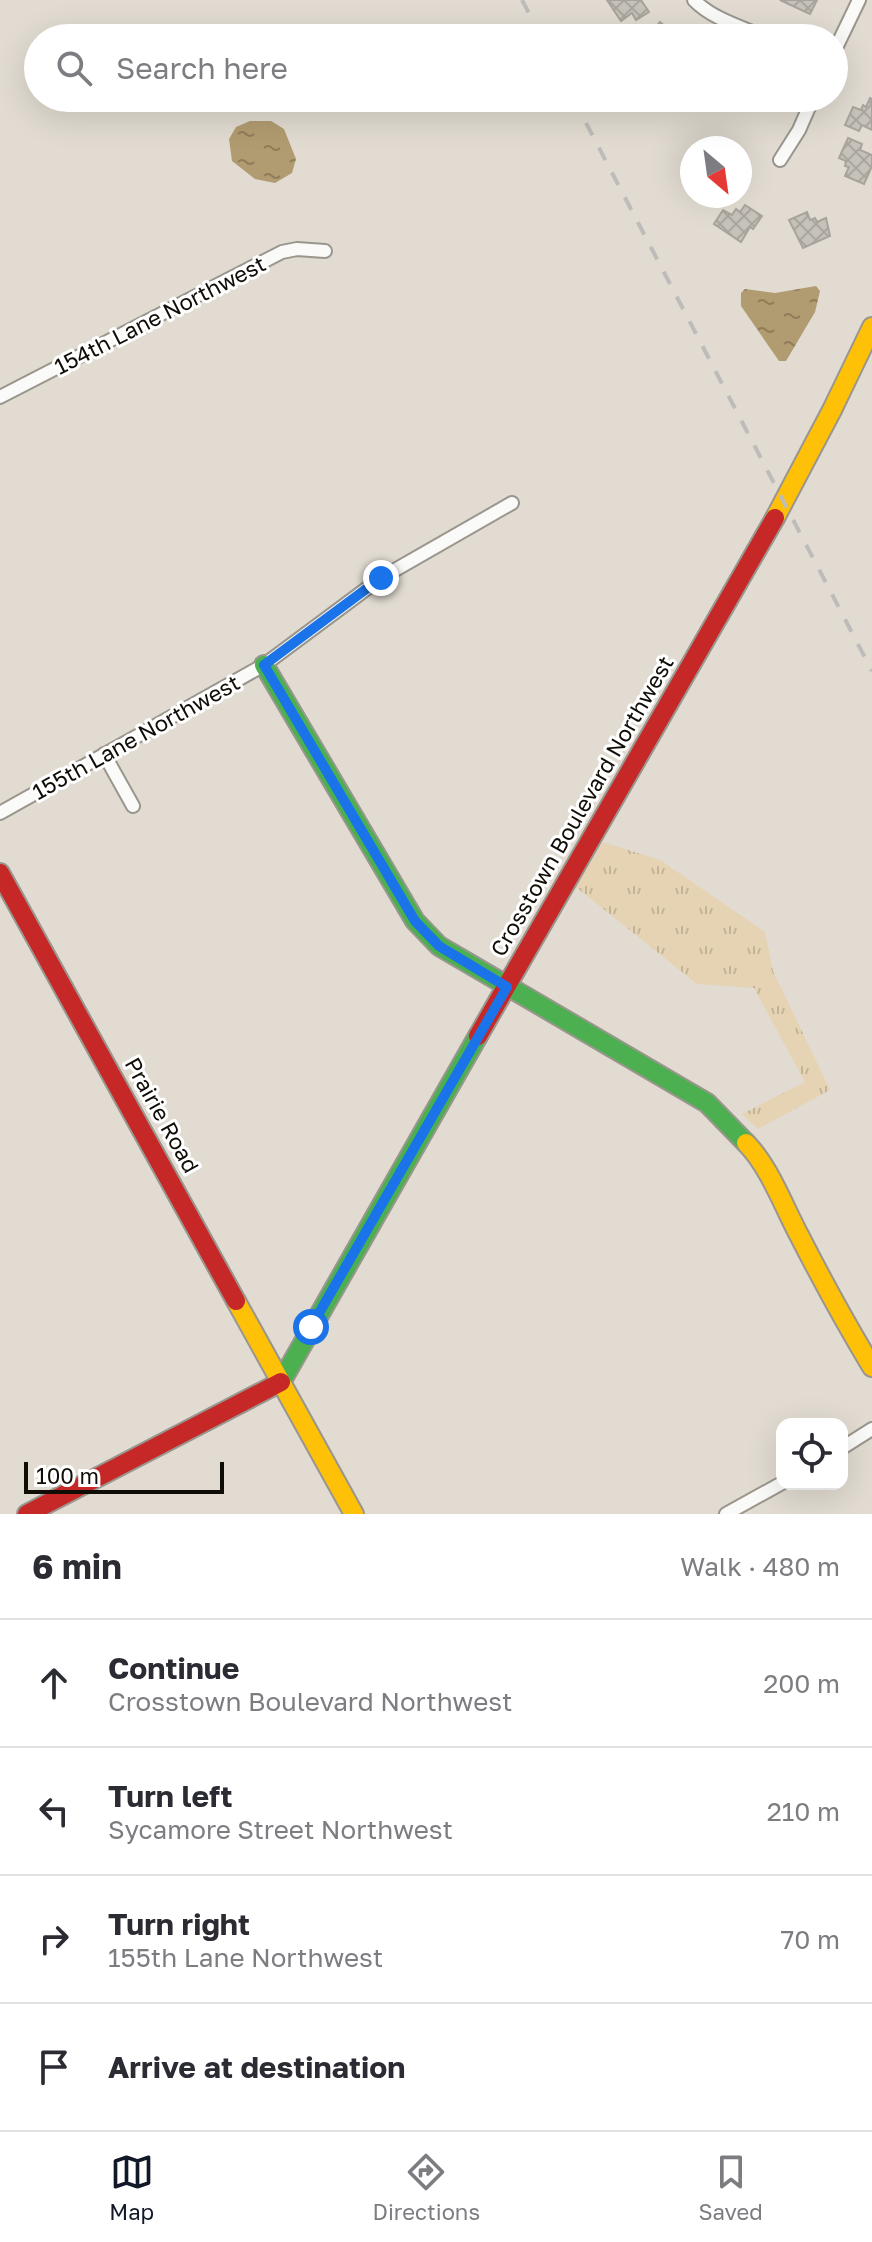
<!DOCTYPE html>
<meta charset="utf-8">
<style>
body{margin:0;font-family:"Golos Text",sans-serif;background:#f7f7f7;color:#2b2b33}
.controls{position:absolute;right:24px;bottom:24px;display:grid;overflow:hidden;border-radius:16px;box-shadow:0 8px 32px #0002}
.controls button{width:72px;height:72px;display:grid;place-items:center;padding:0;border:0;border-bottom:2px solid #e1e1e2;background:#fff;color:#2b2b33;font:40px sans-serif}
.compass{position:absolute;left:680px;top:136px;width:72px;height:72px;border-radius:50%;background:#fff;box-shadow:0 8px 32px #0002;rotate:151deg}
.scale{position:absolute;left:24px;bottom:20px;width:200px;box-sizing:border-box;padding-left:8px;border:4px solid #100d07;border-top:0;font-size:22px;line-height:28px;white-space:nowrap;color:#100d07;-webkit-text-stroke:6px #fff;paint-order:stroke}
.stop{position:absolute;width:24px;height:24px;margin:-18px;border:6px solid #1a73e8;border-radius:50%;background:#fff}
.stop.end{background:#1a73e8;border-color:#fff;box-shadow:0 2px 8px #0008}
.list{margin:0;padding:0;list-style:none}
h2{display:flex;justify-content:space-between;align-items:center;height:104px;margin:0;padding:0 32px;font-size:34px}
h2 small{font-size:26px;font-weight:400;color:#7c7c81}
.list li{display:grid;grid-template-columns:52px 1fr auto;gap:24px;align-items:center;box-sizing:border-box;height:128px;padding:0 32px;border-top:2px solid #e1e1e2}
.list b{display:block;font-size:30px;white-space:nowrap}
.list p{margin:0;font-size:26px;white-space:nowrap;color:#7c7c81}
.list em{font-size:26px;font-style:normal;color:#7c7c81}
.icon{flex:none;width:44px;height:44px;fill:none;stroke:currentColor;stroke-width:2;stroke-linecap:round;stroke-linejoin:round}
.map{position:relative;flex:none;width:872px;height:1514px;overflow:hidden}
.search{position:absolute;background:#fff;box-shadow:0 8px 32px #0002;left:24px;right:24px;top:24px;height:88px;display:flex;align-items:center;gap:20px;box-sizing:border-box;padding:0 28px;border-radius:44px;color:#7c7c81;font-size:30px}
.sheet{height:616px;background:#fff}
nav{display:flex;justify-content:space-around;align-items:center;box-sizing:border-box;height:112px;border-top:2px solid #e1e1e2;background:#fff;font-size:22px;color:#7c7c81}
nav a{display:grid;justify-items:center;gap:4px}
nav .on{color:#111827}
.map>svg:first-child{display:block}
</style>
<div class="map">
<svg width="872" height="1514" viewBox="0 0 872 1514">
<defs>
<pattern id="park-tufts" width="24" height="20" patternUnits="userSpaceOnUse" patternTransform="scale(2)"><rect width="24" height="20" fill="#e5d3b3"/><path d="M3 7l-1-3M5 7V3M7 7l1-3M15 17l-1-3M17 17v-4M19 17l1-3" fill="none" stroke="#c3b498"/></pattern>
<pattern id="water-ripples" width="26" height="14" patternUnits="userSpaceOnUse" patternTransform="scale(2)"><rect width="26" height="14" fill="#b19b70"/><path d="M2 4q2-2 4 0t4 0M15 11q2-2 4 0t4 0" fill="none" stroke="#8f7d5a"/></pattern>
<pattern id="building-cross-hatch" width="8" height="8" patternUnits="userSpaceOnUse" patternTransform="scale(2)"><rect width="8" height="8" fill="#c6c2ba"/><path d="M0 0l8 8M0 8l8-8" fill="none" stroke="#a9a69e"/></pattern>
</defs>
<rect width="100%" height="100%" fill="#e1dbd1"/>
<path fill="url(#park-tufts)" d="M603,842L660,860L765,932L773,971L830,1090L758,1129L742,1114L805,1082L754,988L697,984L576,887Z"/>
<path fill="url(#water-ripples)" d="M250,121H271L284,129L296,159L292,173L275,183L255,179L232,161L229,139L236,127Z
M816,286L820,291L815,312L786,361H779L741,306V293L745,289L775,293Z"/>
<path fill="url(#building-cross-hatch)" stroke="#a8a39c" stroke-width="2" d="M607,0H641L649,12L636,20L632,13L621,21Z
M780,0H817L810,14Z
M660,22L675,35L673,38H652L654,37L650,34Z
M735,98H760L756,107Z
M870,98L872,99V130L862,125L859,131L845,125L853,107L861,110L863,105L866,107Z
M848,138L862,144L860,150L872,155V166L864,184L845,176L849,167L845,166L846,161L839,158Z
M745,205L762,216L753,229L750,227L741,242L714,224L723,210L732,215L736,209L740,212Z
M807,212L810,220L815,218L817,222L826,218L830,236L803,248L789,220Z"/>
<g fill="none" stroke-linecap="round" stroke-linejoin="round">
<g stroke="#9a968e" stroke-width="16">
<path id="street" d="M694,0C712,19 744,28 767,38
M834,52L859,0
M780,160L799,130L813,98
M0,397L282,252L297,249L325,251
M104,754L133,806
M0,813L264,665L381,578L512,503
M842,1448L872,1429
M726,1514L782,1483"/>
</g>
<g stroke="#9a968e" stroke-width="22">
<path id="fast" d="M264,665L415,921L439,946L707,1103L746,1143
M281,1382L478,1036"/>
</g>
<g stroke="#9a968e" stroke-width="22">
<path id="slow" d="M775,518L832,410L872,327
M746,1143C769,1166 784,1207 799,1235C822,1280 846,1324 872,1367
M236,1301L354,1514"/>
</g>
<g stroke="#9a968e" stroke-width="22">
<path id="jam" d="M0,873L236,1301
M478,1036L775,518
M27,1514L281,1382"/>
</g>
<use href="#street" stroke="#fafaf8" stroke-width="12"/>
<use href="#fast" stroke="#4caf50" stroke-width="18"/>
<use href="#slow" stroke="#ffc107" stroke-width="18"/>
<use href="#jam" stroke="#c62828" stroke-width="18"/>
<path stroke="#bebcba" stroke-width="4" stroke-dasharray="14 14" stroke-linecap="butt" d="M522,0L542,38
M573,98L872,671"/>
</g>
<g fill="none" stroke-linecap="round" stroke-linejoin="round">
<path stroke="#1a73e8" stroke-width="10" d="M311,1327L507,987L439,946L415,921L264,665L381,578"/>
</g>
<g text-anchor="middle" stroke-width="6" stroke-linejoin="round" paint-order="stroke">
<g font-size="22" fill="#100d07" stroke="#fff">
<text transform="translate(160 315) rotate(-27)" y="8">154th Lane Northwest</text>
<text transform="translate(136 737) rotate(-29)" y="8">155th Lane Northwest</text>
<text transform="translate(582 806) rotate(-60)" y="8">Crosstown Boulevard Northwest</text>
<text transform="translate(162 1115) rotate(61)" y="8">Prairie Road</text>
</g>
</g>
</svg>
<div class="controls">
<button><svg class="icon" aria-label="locate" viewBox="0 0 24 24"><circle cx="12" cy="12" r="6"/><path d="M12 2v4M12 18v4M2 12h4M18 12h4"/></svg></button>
</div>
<svg class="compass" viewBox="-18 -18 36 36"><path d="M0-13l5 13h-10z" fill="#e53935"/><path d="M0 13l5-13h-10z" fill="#7c7c81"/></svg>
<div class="scale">100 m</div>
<div class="stop" style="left:311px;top:1327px"></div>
<div class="stop end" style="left:381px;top:578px"></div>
<div class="search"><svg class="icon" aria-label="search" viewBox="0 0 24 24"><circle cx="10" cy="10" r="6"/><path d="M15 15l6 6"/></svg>Search here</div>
</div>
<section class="sheet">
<h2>6 min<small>Walk · 480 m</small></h2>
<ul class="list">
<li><svg class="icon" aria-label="ahead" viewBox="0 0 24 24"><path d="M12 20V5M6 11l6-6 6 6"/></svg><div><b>Continue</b><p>Crosstown Boulevard Northwest</p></div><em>200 m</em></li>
<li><svg class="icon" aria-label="left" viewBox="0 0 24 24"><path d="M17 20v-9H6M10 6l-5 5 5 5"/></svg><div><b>Turn left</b><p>Sycamore Street Northwest</p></div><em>210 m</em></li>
<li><svg class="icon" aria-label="right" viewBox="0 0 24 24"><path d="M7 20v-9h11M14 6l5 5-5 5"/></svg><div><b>Turn right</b><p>155th Lane Northwest</p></div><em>70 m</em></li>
<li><svg class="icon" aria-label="arrive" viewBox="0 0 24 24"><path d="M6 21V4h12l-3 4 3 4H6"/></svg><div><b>Arrive at destination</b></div></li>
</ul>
</section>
<nav>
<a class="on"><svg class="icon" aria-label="map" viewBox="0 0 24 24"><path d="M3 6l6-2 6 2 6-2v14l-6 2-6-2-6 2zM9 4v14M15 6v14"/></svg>Map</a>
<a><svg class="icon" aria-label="directions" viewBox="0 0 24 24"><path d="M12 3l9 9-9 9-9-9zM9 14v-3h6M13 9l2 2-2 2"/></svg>Directions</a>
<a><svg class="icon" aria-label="saved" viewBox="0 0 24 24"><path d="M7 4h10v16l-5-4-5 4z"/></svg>Saved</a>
</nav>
